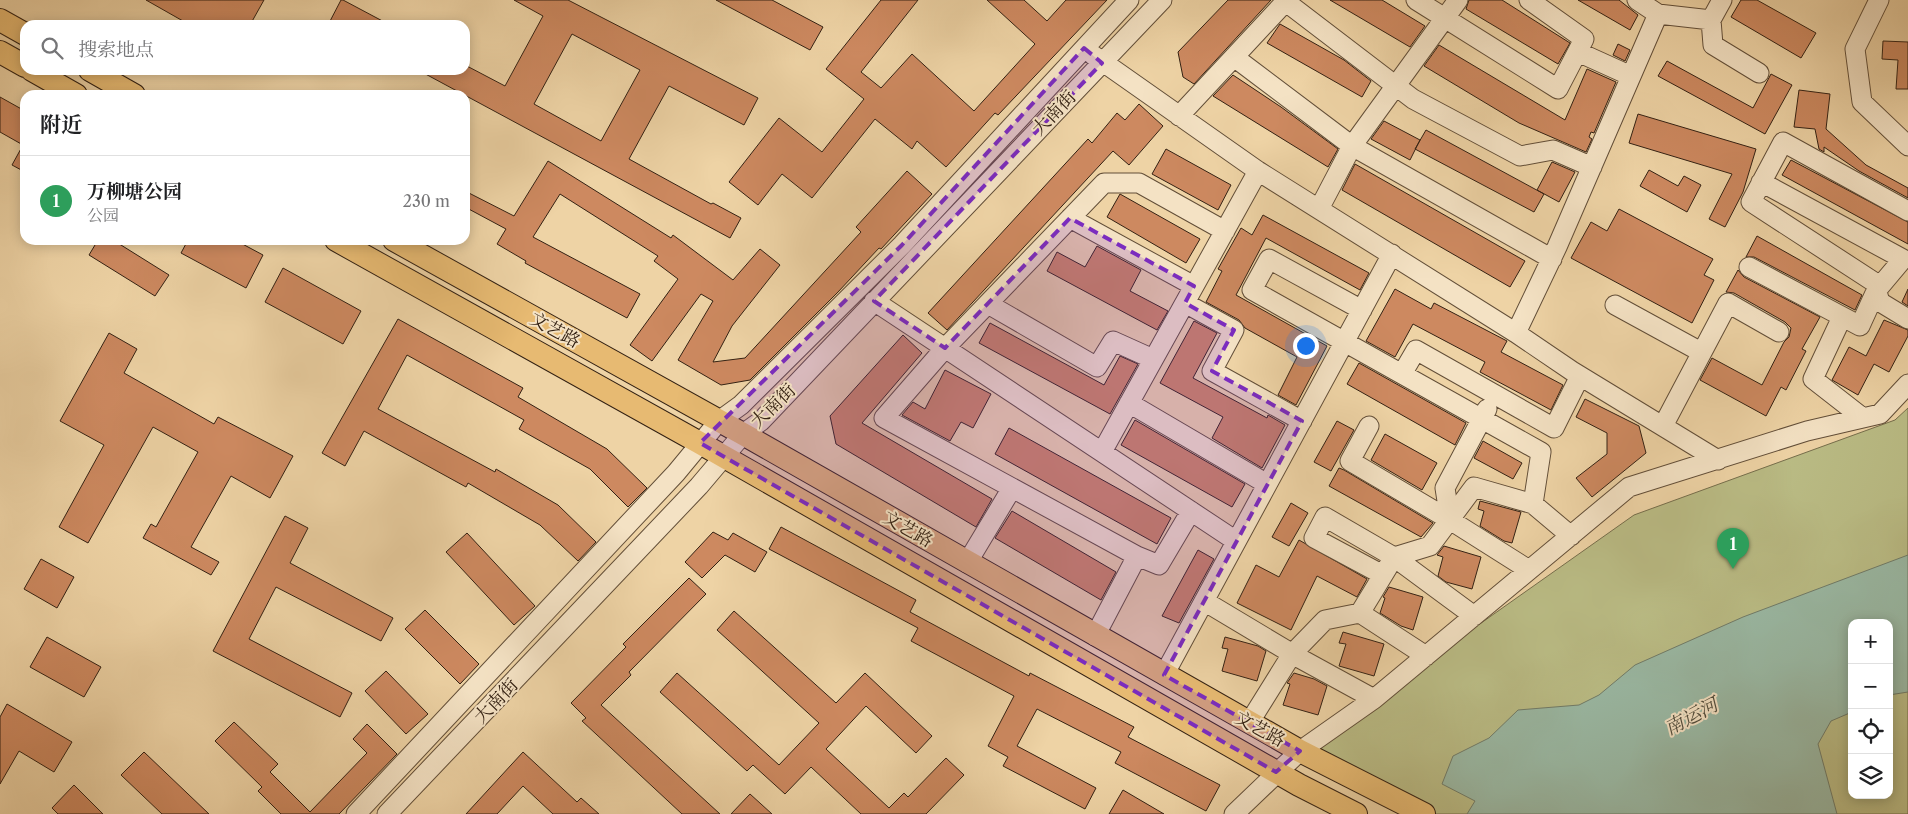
<!DOCTYPE html>
<html lang="zh">
<meta charset="utf-8">
<style>
body{margin:0;font-family:"Libre Caslon Text","Noto Serif SC",serif;background:#f2f2f2;color:#202124}
.controls{position:absolute;right:15px;bottom:15px;display:grid;overflow:hidden;border-radius:10px;box-shadow:0 2px 12px #0003}
.controls button{width:45px;height:45px;display:grid;place-items:center;padding:0;border:0;border-bottom:1px solid #e0e0e0;background:#fff;color:#202124;font:25px sans-serif}
.you{position:absolute;left:1305px;top:345px;width:18px;height:18px;margin:-12px;border:4px solid #fff;border-radius:50%;background:#1a73e8;box-shadow:0 0 0 8px #1a73e833}
.badge{display:grid;place-items:center;width:32px;height:32px;border-radius:50%;background:#0f766e;color:#fff;font-size:16px;font-weight:700}
.pin{position:absolute;translate:-50% -41px;filter:drop-shadow(0 1px 2px #0008)}
.pin::after{content:'';position:absolute;top:26px;width:18px;height:15px;background:inherit;clip-path:polygon(0 0,100% 0,50% 100%)}
.list{margin:0;padding:0;list-style:none}
h2{display:flex;justify-content:space-between;align-items:center;height:65px;margin:0;padding:0 20px;font-size:21px}
h2 small{font-size:16px;font-weight:400;color:#757577}
.list li{display:grid;grid-template-columns:32px 1fr auto;gap:15px;align-items:center;box-sizing:border-box;height:90px;padding:0 20px;border-top:1px solid #e0e0e0}
.list b{display:block;font-size:19px;white-space:nowrap}
.list p{margin:0;font-size:16px;white-space:nowrap;color:#757577}
.list em{font-size:16px;font-style:normal;color:#757577}
.icon{flex:none;width:28px;height:28px;fill:none;stroke:currentColor;stroke-width:2;stroke-linecap:round;stroke-linejoin:round}
.map{position:relative;flex:none;width:1908px;height:814px;overflow:hidden}
.search{position:absolute;background:#fff;box-shadow:0 2px 12px #0003;left:20px;top:20px;width:450px;height:55px;display:flex;align-items:center;gap:12px;box-sizing:border-box;padding:0 18px;border-radius:15px;color:#757577;font-size:19px}
.panel{position:absolute;background:#fff;box-shadow:0 2px 12px #0003;left:20px;top:90px;width:450px;height:155px;border-radius:15px}
.map>svg:first-child{display:block}
</style>
<div class="map">
<svg width="1908" height="814" viewBox="0 0 1908 814">
<rect width="100%" height="100%" fill="#eed3a5"/>
<filter id="stains"><feTurbulence type="fractalNoise" baseFrequency=".004" numOctaves="4"/><feColorMatrix values="0 0 0 0 .2 0 0 0 0 .09 0 0 0 0 .02 0 0 0 .5 -.17"/></filter>
<radialGradient id="worn" r=".72"><stop offset=".6" stop-color="#630" stop-opacity="0"/><stop offset="1" stop-color="#630" stop-opacity=".3"/></radialGradient>
<path fill="#babc85" stroke="#766e4c" fill-rule="evenodd" d="M1908,408V814H1432L1300,751L1634,515L1895,420ZM1852,623H1889V795H1852Z"/>
<path fill="#9ab8a3" stroke="#717c69" d="M1908,555V692L1889,695V623H1852V712L1831,721L1818,744L1837,814H1467L1475,801L1442,784L1453,756L1489,738L1518,710L1579,705L1599,695L1635,665L1743,617Z"/>
<path fill="#cd8960" stroke="#332113" fill-rule="evenodd" d="M146,0H264L250,25H190Z
M341,0H343L390,25H328Z
M514,0H568L758,98L744,125L669,86L629,159L711,204L713,203L741,218L730,238L418,70H465V65L505,86L543,16ZM572,34L640,70L601,141L534,104Z
M716,0H772L823,27L810,50Z
M881,0H918L861,72L881,88L912,54L974,111L1035,44L987,0H1024L1047,21L1066,0H1107L998,115L995,113L946,167L917,141L912,149L875,119L812,198L782,174L758,205L729,182L779,118L822,152L864,99L826,69Z
M1228,0H1271L1194,84L1183,77L1178,52Z
M1330,0H1382L1425,26L1410,47Z
M1469,0H1502L1570,43L1558,64L1466,9Z
M1578,0H1619L1638,15L1630,30Z
M1741,0H1757L1816,33L1801,58L1731,17Z
M1280,24L1344,60L1371,81L1362,97L1267,43Z
M1883,41L1908,42V89H1896L1898,60L1882,59Z
M1618,44L1630,50L1625,61L1613,55Z
M1439,45L1565,120L1587,69L1616,82L1594,133L1591,132L1589,137L1592,139L1586,152L1519,123L1424,66Z
M1667,61L1753,108L1771,74L1792,85L1765,134L1658,76Z
M1233,75L1281,107L1338,149L1328,167L1213,96Z
M1799,90L1830,94L1826,129L1866,165L1908,188V198L1859,171L1824,147V152L1819,149L1815,129L1794,127Z
M0,97L25,111V172L12,165L23,145L0,132Z
M1139,104L1163,126L1129,165L1113,151L947,330L928,313L1088,139L1092,143L1117,113L1125,120Z
M1638,114L1756,149L1743,192L1725,227L1709,219L1732,174L1629,143Z
M1384,121L1420,140L1410,160L1371,139Z
M1426,130L1544,194L1534,212L1415,149Z
M1166,149L1231,185L1218,210L1152,174Z
M1791,160L1908,222V244L1782,175Z
M548,161L671,238L673,235L733,280L760,249L780,265L732,326L713,362L745,358L861,232L856,227L907,171L932,194L881,249L879,248L838,292L750,380L721,385L678,360L713,301L701,294L652,361L630,345L678,279L654,261L658,256L560,194L533,237L640,294L627,318L525,263L526,261L497,244L506,229L465,207V191L514,216Z
M1552,162L1575,172L1559,202L1537,190Z
M1355,164L1525,261L1510,287L1342,190Z
M1649,170L1678,186L1684,176L1701,185L1687,212L1640,186Z
M1120,194L1200,239L1186,263L1107,217Z
M1619,209L1713,259L1704,275L1714,280L1692,323L1571,258L1591,222L1607,231Z
M1263,215L1369,273L1360,290L1266,238L1236,295L1327,346L1296,405L1278,395L1297,357L1245,328L1239,320L1206,302L1222,271L1218,269L1241,228L1252,235Z
M1757,236L1862,295L1855,310L1754,257H1746Z
M98,240H113L169,275L155,296L89,255Z
M188,240H235L263,255L246,288L181,253Z
M1097,246L1141,270L1130,291L1168,311L1157,330L1047,271L1057,252L1085,267Z
M283,268L361,311L343,344L265,302Z
M1738,270L1744,277L1820,317L1802,349L1806,351L1786,390L1781,387L1766,416L1700,380L1712,358L1762,385L1784,342L1789,337L1791,328L1785,322L1734,293L1726,292Z
M1395,289L1431,309L1434,303L1507,341L1501,352L1563,385L1551,410L1480,372L1485,362L1413,324L1395,357L1366,341Z
M1908,289V306L1902,302Z
M398,319L523,388L518,397L607,449L647,488L628,507L590,469L519,429L524,420L407,355L378,409L495,472L496,469L558,505L596,542L578,561L540,525L468,483L466,487L364,431L345,466L322,453Z
M1884,320L1908,330V336L1889,372L1874,364L1858,395L1832,380L1849,347L1866,356Z
M1194,321L1217,333L1193,378L1267,418L1268,415L1285,425L1262,468L1212,438L1223,417L1160,383Z
M990,323L1104,385L1120,356L1138,364L1110,414L979,343Z
M109,333L137,349L124,373L214,424L218,417L293,456L270,498L231,476L191,547L219,562L211,575L143,538L151,524L156,527L198,452L153,427L88,543L59,527L104,445L60,421Z
M903,335L922,353L862,423L992,499L976,527L836,444L830,416Z
M1359,363L1466,423L1455,445L1347,384Z
M945,370L991,394L973,428L961,422L950,441L902,415L913,402L925,409Z
M1585,399L1639,426L1646,453L1592,497L1576,478L1607,454V433L1576,417Z
M1135,420L1245,484L1232,507L1121,445Z
M1337,421L1354,430L1331,471L1314,462Z
M1009,428L1171,518L1157,544L995,454Z
M1385,434L1437,463L1422,490L1371,460Z
M1483,441L1522,463L1513,479L1474,458Z
M1339,468L1344,470L1433,523L1421,537L1329,486Z
M1480,501L1521,512L1512,543L1504,541L1480,526L1484,511L1478,509Z
M1291,503L1308,513L1289,546L1272,537Z
M1012,511L1116,572L1101,600L995,538Z
M285,516L308,528L290,563L393,618L381,641L276,587L249,639L352,693L340,717L213,651Z
M781,527L916,600L910,612L1029,676L1030,673L1134,727L1128,737L1220,785L1206,811L1115,763L1121,752L1037,709L1017,746L1096,788L1085,809L1003,766L1008,757L988,746L1014,696L911,641L918,628L769,549Z
M713,532L728,540L733,533L767,552L755,572L725,555L702,578L685,562Z
M467,533L535,606L514,625L446,552Z
M1299,540L1367,579L1357,597L1317,576L1291,630L1237,603L1256,565L1279,577Z
M1444,546L1481,557L1472,589L1446,582L1438,576L1443,557L1437,555Z
M1198,550L1214,559L1179,623L1162,616Z
M41,559L74,577L57,608L24,589Z
M689,578L706,594L629,672L631,675L601,705L720,814H682L582,721L586,718L571,703L626,647L623,644Z
M1389,587L1423,597L1413,630L1401,626L1380,613L1385,598L1383,597Z
M425,610L479,664L460,684L405,629Z
M734,611L836,703L865,673L932,736L916,753L866,706L826,749L889,808L904,793L908,797L946,758L964,775L926,814H861L811,767L785,794L753,765L747,771L660,692L677,673L779,765L819,723L717,630Z
M1343,632L1384,644L1374,676L1339,666L1346,644L1339,643Z
M47,637L101,667L84,697L30,667Z
M1225,637L1258,646L1266,651L1257,681L1222,671L1228,649L1222,648Z
M386,671L428,714L406,734L365,691Z
M1294,673L1314,679L1327,686L1318,715L1283,705L1290,684L1287,683Z
M7,704L72,742L54,772L19,751L0,784V717Z
M234,722L278,764L270,772L310,812L367,753L353,739L367,724L397,754L339,814H281L258,791L262,787L215,741Z
M144,752L209,814H162L121,775Z
M523,752L577,802L581,798L599,814H553L523,786L497,814H466Z
M74,785L103,814H58L52,808Z
M1123,790L1164,814H1109Z
M750,794L772,814H731Z"/>
<g fill="none" stroke-linecap="round" stroke-linejoin="round">
<g stroke="#624e38" stroke-width="21">
<path id="minor" d="M1416,0L1558,89L1584,39L1529,0
M1637,0L1658,14L1711,20L1722,0
M1879,0L1855,49L1862,102L1908,146
M1286,2L1413,99L1520,156L1553,150L1592,167
M1711,20L1713,45L1759,73
M1578,52L1631,76
M1093,55L1258,171L1516,333L1572,371L1718,460
M1234,57L1352,146L1552,259
M1179,116L1287,0
M1319,209L1352,146L1458,0
M1908,211L1783,142L1751,202L1874,282L1880,302L1908,319
M1070,218L1194,286
M1749,267L1860,326L1876,291L1903,259L1761,182
M874,301L1236,541
M1185,303L1234,330L1212,371L1302,421
M988,304L1097,367L1113,341L1153,359
M1615,305L1701,352
M1362,310L1269,259L1252,290L1541,452L1533,504
M1842,317L1813,379L1863,418
M1516,333L1557,247L1658,14
M1402,374L1416,350L1554,428L1580,376
M1129,403L1267,484
M1369,426L1350,461L1450,520L1529,570
M1663,426L1728,303L1779,332
M1102,452L1258,171
M1450,520L1445,488L1487,409
M1137,556L1159,565L1191,511
M967,563L1012,488
M1383,575L1314,538L1325,517L1394,557L1474,616
M1204,601L1301,659L1374,699
M1360,613L1426,656
M1095,636L1137,556L884,418L945,348L1104,183H1139L1225,231
M1164,675L1392,254
M1249,723L1292,654L1325,620L1360,613L1394,557L1430,546L1474,487L1533,504L1571,536
M356,814L676,473L719,421L741,405L902,245L1129,0
M387,814L699,486L743,434L761,421L1162,0
M1234,814L1300,751L1374,699L1629,487L1807,431L1880,414L1908,384"/>
</g>
<g stroke="#332113" stroke-width="24">
<path id="major" d="M0,20L25,34
M0,52L25,66
M32,70L76,95
M90,70L134,95
M336,240L700,443L1299,785L1356,814
M394,240L743,434L1300,751L1424,814"/>
</g>
<use href="#minor" stroke="#f4e2c4" stroke-width="19"/>
<use href="#major" stroke="#e7ba72" stroke-width="22"/>
</g>
<path fill="#7b2cbf" fill-opacity="0.2" stroke="#7b2cbf" stroke-width="4" stroke-dasharray="10 6" stroke-linejoin="round" d="M1084,48L1102,63L874,301L945,348L1070,218L1194,286L1185,303L1234,330L1212,371L1302,421L1164,675L1300,751L1276,772L700,443L902,245Z"/>
<g text-anchor="middle" stroke-width="4" stroke-linejoin="round" paint-order="stroke">
<g font-size="18" fill="#332113" stroke="#f4e2c4">
<text transform="translate(1054 113) rotate(-46)" y="6">大南街</text>
<text transform="translate(555 330) rotate(29)" y="6">文艺路</text>
<text transform="translate(773 406) rotate(-44)" y="6">大南街</text>
<text transform="translate(908 529) rotate(30)" y="6">文艺路</text>
<text transform="translate(496 701) rotate(-46)" y="6">大南街</text>
<text transform="translate(1260 729) rotate(29)" y="6">文艺路</text>
</g>
<g font-size="19" font-style="italic" fill="#524e3e" stroke="#f4e2c4">
<text transform="translate(1691 716) rotate(-28)" y="7">南运河</text>
</g>
</g>
<rect width="100%" height="100%" filter="url(#stains)"/>
<rect width="100%" height="100%" fill="url(#worn)"/>
</svg>
<div class="controls">
<button>+</button>
<button>−</button>
<button><svg class="icon" aria-label="locate" viewBox="0 0 24 24"><circle cx="12" cy="12" r="6"/><path d="M12 2v4M12 18v4M2 12h4M18 12h4"/></svg></button>
<button><svg class="icon" aria-label="layers" viewBox="0 0 24 24"><path d="M12 4l9 5-9 5-9-5zM3 14l9 5 9-5"/></svg></button>
</div>
<div class="you"></div>
<div class="pin badge" style="left:1733px;top:569px;background:#2e9e5b">1</div>
<div class="search"><svg class="icon" aria-label="search" viewBox="0 0 24 24"><circle cx="10" cy="10" r="6"/><path d="M15 15l6 6"/></svg>搜索地点</div>
<section class="panel">
<h2>附近<small></small></h2>
<ul class="list">
<li><span class="badge" style="background:#2e9e5b">1</span><div><b>万柳塘公园</b><p>公园</p></div><em>230 m</em></li>
</ul>
</section>
</div>
